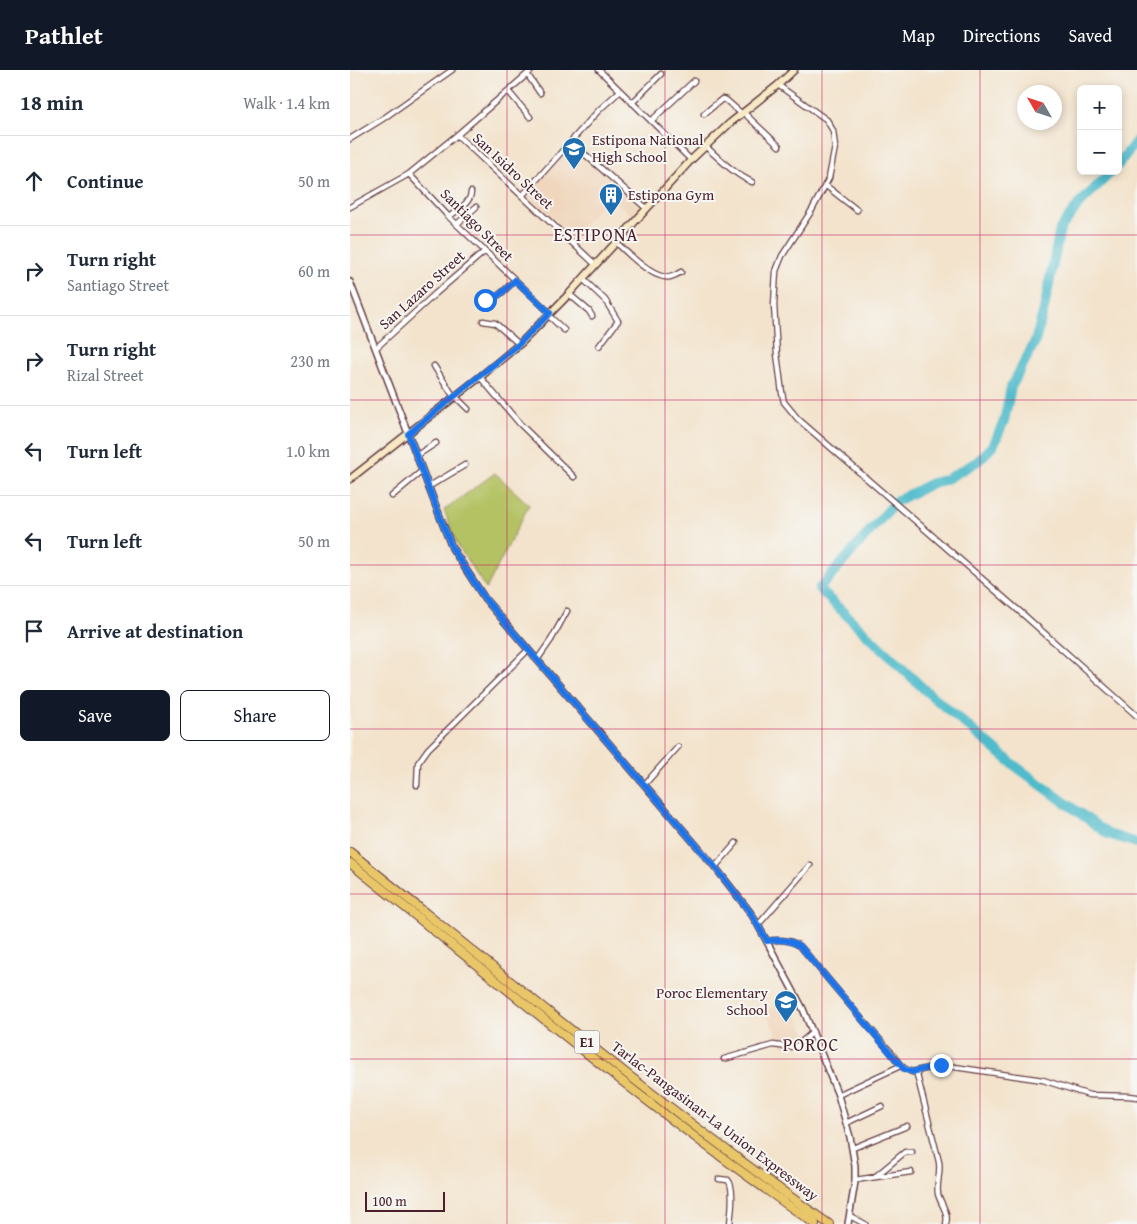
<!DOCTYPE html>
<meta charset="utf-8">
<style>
body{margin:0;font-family:"Gentium Book Plus",serif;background:#f6f6f7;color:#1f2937}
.controls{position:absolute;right:15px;top:15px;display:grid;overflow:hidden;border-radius:8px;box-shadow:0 2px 8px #0003}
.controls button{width:45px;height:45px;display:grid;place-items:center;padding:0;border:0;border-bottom:1px solid #e0e1e3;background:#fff;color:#1f2937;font:25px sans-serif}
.compass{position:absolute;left:667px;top:15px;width:45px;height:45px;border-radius:50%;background:#fff;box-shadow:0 2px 8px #0003;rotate:309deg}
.scale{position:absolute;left:15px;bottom:12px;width:80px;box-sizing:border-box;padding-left:5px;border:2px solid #4a1f2b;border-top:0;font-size:14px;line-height:18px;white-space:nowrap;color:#4a1f2b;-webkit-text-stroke:4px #f6f6f2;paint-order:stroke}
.stop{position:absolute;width:15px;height:15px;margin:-11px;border:4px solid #1a73e8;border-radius:50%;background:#fff}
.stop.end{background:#1a73e8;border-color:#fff;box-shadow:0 1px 5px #0008}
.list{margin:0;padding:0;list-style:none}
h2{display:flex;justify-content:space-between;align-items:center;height:65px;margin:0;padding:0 20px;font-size:21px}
h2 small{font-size:16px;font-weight:400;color:#747a83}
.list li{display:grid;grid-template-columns:32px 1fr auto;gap:15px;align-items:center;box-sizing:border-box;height:90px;padding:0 20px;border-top:1px solid #e0e1e3}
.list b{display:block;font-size:19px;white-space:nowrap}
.list p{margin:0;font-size:16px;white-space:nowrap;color:#747a83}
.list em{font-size:16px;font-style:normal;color:#747a83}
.actions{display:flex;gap:10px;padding:15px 20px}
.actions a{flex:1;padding:11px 0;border:1px solid #111827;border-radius:8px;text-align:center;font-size:18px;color:#111827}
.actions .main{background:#111827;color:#fff}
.icon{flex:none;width:28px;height:28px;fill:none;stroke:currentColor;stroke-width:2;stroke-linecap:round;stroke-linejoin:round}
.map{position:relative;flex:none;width:787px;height:1154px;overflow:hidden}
header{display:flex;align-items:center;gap:30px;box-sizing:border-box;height:70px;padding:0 25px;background:#111827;color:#fff}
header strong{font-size:24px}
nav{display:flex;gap:28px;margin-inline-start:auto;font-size:18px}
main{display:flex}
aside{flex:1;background:#fff}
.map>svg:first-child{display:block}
</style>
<header>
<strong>Pathlet</strong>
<nav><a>Map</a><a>Directions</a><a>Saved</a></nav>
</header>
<main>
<aside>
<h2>18 min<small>Walk · 1.4 km</small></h2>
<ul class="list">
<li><svg class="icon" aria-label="ahead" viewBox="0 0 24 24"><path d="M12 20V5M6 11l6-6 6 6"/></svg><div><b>Continue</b></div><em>50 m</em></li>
<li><svg class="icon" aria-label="right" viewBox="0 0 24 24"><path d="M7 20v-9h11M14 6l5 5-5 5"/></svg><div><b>Turn right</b><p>Santiago Street</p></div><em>60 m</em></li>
<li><svg class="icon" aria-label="right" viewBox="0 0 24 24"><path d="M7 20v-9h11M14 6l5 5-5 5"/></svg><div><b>Turn right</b><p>Rizal Street</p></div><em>230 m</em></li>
<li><svg class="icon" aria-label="left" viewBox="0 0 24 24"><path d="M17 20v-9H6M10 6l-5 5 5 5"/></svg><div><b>Turn left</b></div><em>1.0 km</em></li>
<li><svg class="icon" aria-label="left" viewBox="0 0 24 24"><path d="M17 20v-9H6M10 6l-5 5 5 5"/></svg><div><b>Turn left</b></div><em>50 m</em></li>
<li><svg class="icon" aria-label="arrive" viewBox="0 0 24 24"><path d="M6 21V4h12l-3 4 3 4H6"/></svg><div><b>Arrive at destination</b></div></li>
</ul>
<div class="actions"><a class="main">Save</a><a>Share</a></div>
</aside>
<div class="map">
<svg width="787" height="1154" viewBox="0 0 787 1154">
<rect width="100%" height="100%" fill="#f6f6f2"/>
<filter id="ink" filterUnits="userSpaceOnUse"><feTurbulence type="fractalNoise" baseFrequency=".02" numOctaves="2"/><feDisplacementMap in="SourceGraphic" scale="10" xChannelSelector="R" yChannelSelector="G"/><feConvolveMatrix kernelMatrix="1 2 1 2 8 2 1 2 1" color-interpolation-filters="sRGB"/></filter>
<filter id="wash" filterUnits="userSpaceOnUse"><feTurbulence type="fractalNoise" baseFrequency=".0096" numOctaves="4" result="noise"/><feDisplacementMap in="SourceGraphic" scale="20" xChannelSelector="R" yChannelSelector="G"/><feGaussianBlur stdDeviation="1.12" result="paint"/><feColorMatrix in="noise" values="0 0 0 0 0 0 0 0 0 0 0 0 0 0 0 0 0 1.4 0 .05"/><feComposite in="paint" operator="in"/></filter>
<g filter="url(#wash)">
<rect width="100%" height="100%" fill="#f3e3cc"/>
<path fill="#f0d6bc" d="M222,76L292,139L284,147L259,126L222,167L178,124Z
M438,929L458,965L433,976L414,941Z"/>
<path fill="#b4c264" stroke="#7f7048" d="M145,403L179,435L136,519L108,476L94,440Z"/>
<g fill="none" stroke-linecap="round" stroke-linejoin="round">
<path stroke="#50bbcb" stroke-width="10" d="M768,95L787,70
M547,431L582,413L595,410L628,391L643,376L654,351L661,317L685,272L694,239L710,159L729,134L762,101
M542,436L469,519L576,621L664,695L758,764L787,773"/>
</g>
</g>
<g filter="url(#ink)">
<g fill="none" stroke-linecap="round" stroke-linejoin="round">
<g stroke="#633c43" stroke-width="7">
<path id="minor" d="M249,0L341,90
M177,4L190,23
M428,15L477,50L483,61L485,77L479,108L462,140L432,186L426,201L424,235L427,284L432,323L434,332L448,349L675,546L787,646
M158,21L180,47
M282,33L311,4
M394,43L429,76
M354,44L372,29L376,30L392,44
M301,51L344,11
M107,65L246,195
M0,69L34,48L102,0
M221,72L296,138
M355,76C370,89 384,104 402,112
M59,104L99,147L200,243
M475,115L507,140
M172,126L249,40L270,21
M0,137L59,104L107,65L182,0
M99,147C107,140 121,133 121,122
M107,154L126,137
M266,172C277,183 304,210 320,207C324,206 328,204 331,202
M233,209L255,230L268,251L249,276
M219,224L239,241L242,246
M135,230C147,230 157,218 165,210
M198,245L214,260
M133,251L145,253L169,274
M26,278L85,224L135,181
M84,296L104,327
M130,307L170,354L224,407
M105,326L118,339
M66,386L86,373
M78,417L115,395
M42,426L72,401
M187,590L201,570L217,541
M67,715L68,693L78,679L178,580
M294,715L328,677
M365,797L386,773
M408,855L460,795
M417,871C428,869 440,869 450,876C480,911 509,947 540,981C547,990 550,998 562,1002L591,995L693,1010L739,1025L779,1026L787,1027
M374,989L423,975L438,977L447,976L463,962
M566,1001L589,1092C591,1103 586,1113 588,1124C591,1135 599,1142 596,1154
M488,1025L550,996
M496,1053L532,1036
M503,1078L557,1056
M526,1106L555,1082H562
M369,1109L378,1110C385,1118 381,1143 380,1154
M505,1110L561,1102
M500,1146L515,1154"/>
</g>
<g stroke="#633c43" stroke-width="8">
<path id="tertiary" d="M0,212L102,478L135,529L365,797L400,842L408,855L453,939L488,1025L500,1067L505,1096V1112L498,1154"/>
</g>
<g stroke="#633c43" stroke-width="9">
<path id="secondary" d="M0,409L130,307L172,272L219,224L341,90L380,53L428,15L444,0"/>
</g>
<g stroke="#633c43" stroke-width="10">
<path id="motorway" d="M0,782C158,909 313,1038 479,1154
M0,793C153,915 303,1042 465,1154"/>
</g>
<use href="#minor" stroke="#fff" stroke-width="4.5"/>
<use href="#tertiary" stroke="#fff" stroke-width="5"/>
<use href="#secondary" stroke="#f6e9c3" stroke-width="6"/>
<use href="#motorway" stroke="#e9c769" stroke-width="8"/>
</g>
</g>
<g fill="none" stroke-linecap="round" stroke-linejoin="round" filter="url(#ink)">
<path stroke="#1a73e8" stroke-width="6" d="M135,230C147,230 157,218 165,210L200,243L169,274L58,364L102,478L135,529L365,797L400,842L417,871C428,869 440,869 450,876L554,999L562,1002L591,995"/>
</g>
<path fill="none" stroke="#c2185b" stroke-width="1" stroke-opacity="0.55" d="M157,0V1154M315,0V1154M472,0V1154M630,0V1154M0,165H787M0,330H787M0,495H787M0,659H787M0,824H787M0,989H787"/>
<defs>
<g id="school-pin" transform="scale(1.25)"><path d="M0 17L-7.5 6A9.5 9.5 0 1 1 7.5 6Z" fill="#1f6fb2" stroke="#f6f6f2"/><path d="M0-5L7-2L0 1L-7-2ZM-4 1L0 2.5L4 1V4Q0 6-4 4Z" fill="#fff"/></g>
<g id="building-pin" transform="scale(1.25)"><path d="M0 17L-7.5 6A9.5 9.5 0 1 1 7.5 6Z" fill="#1f6fb2" stroke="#f6f6f2"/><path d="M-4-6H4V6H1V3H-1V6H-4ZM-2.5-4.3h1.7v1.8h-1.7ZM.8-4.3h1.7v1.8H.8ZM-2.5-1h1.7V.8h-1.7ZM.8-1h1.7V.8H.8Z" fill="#fff"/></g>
</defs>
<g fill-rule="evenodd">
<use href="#school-pin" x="224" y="79"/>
<use href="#building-pin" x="261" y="125"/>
<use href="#school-pin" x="436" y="932"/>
</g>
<g text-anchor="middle" stroke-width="4" stroke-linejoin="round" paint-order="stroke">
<rect fill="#f6f6f2" stroke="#7e6067" stroke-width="1" x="224.5" y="960.5" width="25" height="23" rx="4"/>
<g font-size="14" font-weight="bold" fill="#4a1f2b">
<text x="237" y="977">E1</text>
</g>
<g font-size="15" fill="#4a1f2b" stroke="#f6f6f2" text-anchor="start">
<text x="242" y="75">Estipona National<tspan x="242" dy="17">High School</tspan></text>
<text x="278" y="130">Estipona Gym</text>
<text x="418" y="928" text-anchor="end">Poroc Elementary<tspan x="418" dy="17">School</tspan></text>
</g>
<g font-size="15" fill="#4a1f2b" stroke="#f6f6f2">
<text transform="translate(163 101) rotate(43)" y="5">San Isidro Street</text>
<text transform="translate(127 155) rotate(45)" y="5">Santiago Street</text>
<text transform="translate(72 220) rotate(-42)" y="5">San Lazaro Street</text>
<text transform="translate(365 1051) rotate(37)" y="5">Tarlac-Pangasinan-La Union Expressway</text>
</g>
<g font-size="18" letter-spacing="1" fill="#4a1f2b" stroke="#f6f6f2">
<text x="246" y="171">ESTIPONA</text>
<text x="461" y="981">POROC</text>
</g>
</g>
</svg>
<div class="controls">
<button>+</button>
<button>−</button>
</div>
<svg class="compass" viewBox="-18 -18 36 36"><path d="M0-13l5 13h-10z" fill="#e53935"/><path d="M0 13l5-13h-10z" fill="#747a83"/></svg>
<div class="scale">100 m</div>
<div class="stop" style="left:135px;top:230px"></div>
<div class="stop end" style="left:591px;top:995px"></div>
</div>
</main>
